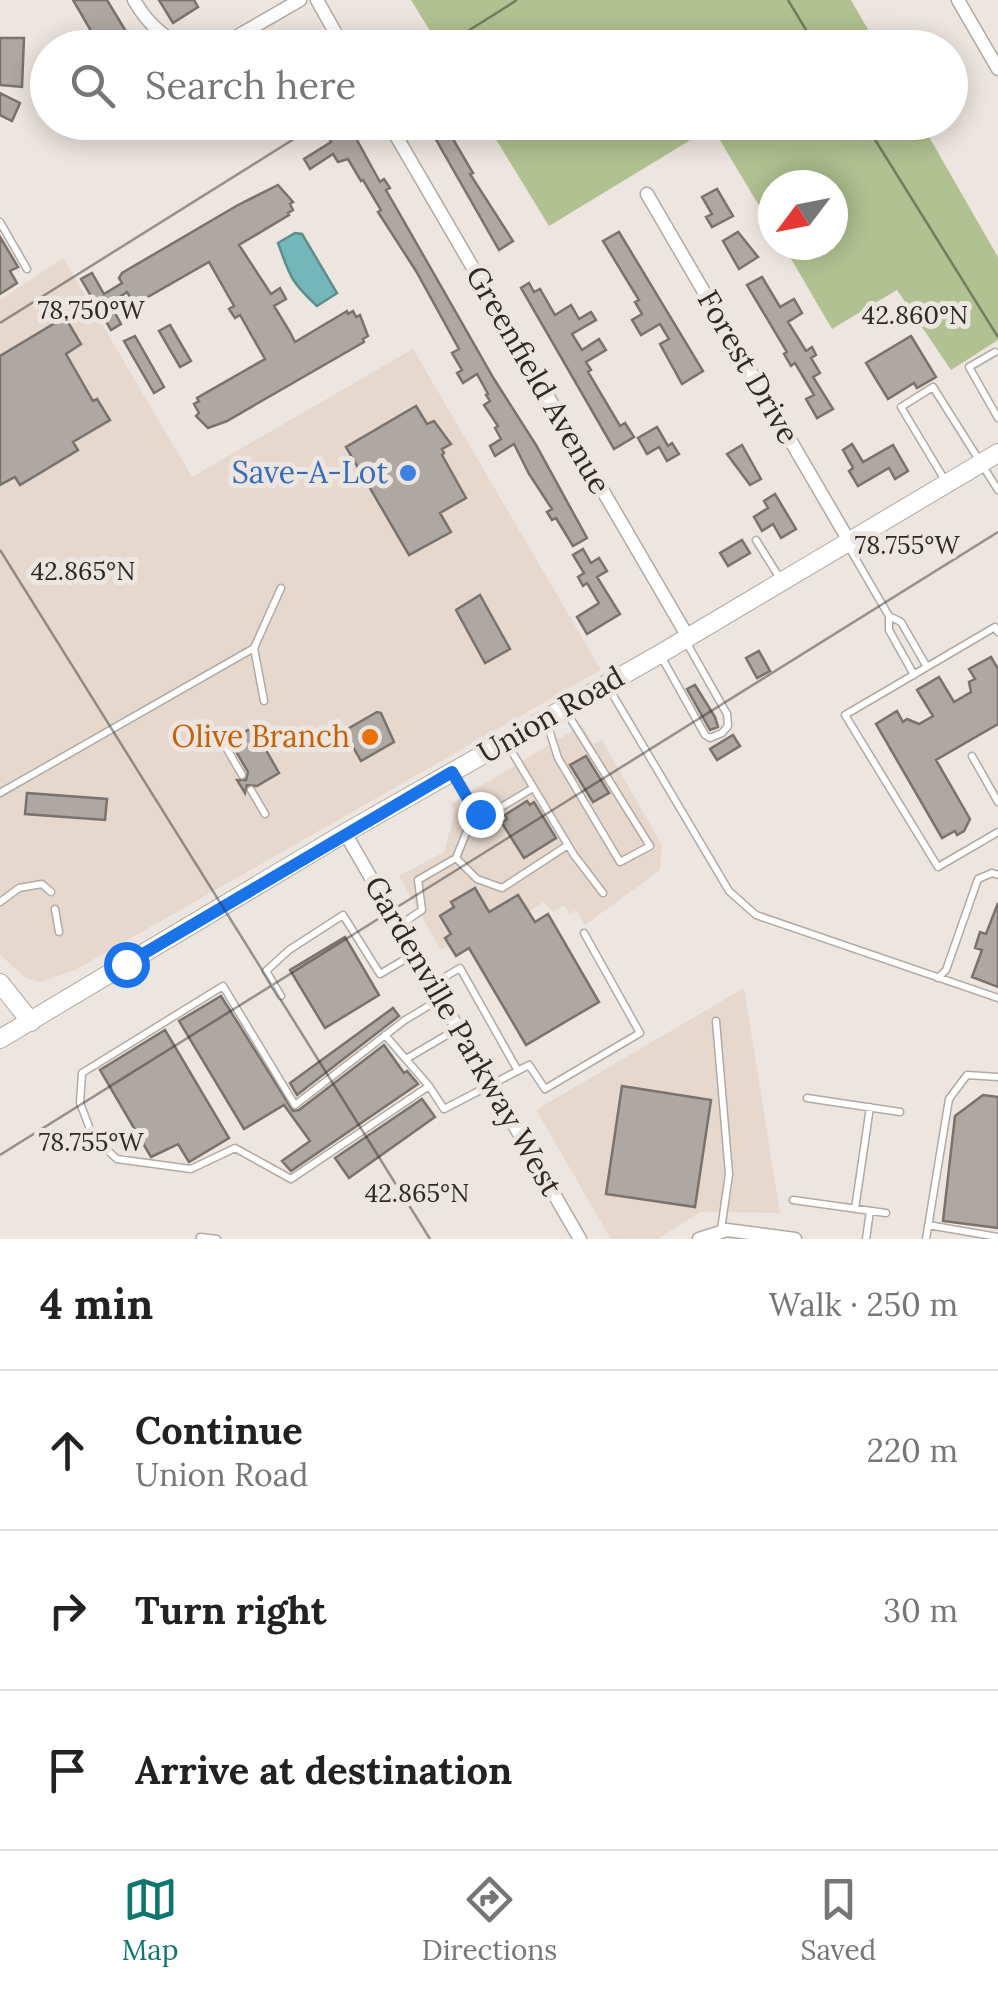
<!DOCTYPE html>
<meta charset="utf-8">
<style>
body{margin:0;font-family:Lora,serif;background:#f2f2f2;color:#222}
.compass{position:absolute;left:758px;top:170px;width:90px;height:90px;border-radius:50%;background:#fff;box-shadow:0 5px 25px #0003;rotate:238deg}
.stop{position:absolute;width:30px;height:30px;margin:-22px;border:8px solid #1a73e8;border-radius:50%;background:#fff}
.stop.end{background:#1a73e8;border-color:#fff;box-shadow:0 2px 10px #0008}
.list{margin:0;padding:0;list-style:none}
h2{display:flex;justify-content:space-between;align-items:center;height:130px;margin:0;padding:0 40px;font-size:42px}
h2 small{font-size:32px;font-weight:400;color:#767676}
.list li{display:grid;grid-template-columns:65px 1fr auto;gap:30px;align-items:center;box-sizing:border-box;height:160px;padding:0 40px;border-top:2px solid #e0e0e0}
.list b{display:block;font-size:38px;white-space:nowrap}
.list p{margin:0;font-size:32px;white-space:nowrap;color:#767676}
.list em{font-size:32px;font-style:normal;color:#767676}
.icon{flex:none;width:55px;height:55px;fill:none;stroke:currentColor;stroke-width:2;stroke-linecap:round;stroke-linejoin:round}
.map{position:relative;flex:none;width:998px;height:1239px;overflow:hidden}
.search{position:absolute;background:#fff;box-shadow:0 5px 25px #0003;left:30px;right:30px;top:30px;height:110px;display:flex;align-items:center;gap:25px;box-sizing:border-box;padding:0 35px;border-radius:55px;color:#767676;font-size:38px}
.sheet{height:610px;background:#fff}
nav{display:flex;justify-content:space-around;align-items:center;box-sizing:border-box;height:140px;border-top:2px solid #e0e0e0;background:#fff;font-size:28px;color:#767676}
nav a{display:grid;justify-items:center;gap:5px}
nav .on{color:#0f766e}
.map>svg:first-child{display:block}
</style>
<div class="map">
<svg width="998" height="1239" viewBox="0 0 998 1239">
<rect width="100%" height="100%" fill="#ede5df"/>
<path fill="#e6d8cd" d="M63,258L192,477L413,349L601,670L75,970L40,982L26,978L0,955V300Z
M582,725L593,744L602,740L662,845L660,870L585,925L576,910L570,914L564,905L553,912L544,902L455,957L449,946L441,950L399,876L444,852L455,812L451,804Z
M744,988L780,1213L700,1212L658,1239H611L536,1110Z"/>
<path fill="#b1c191" d="M411,0H851L878,47H440Z
M486,123H921L998,257V340L951,370L897,290L832,329L783,245H833V185H773V229L712,127L549,226Z"/>
<path fill="#74b7b8" stroke="#5f8d8d" stroke-width="2.5" d="M295,233L302,234L337,293L317,306C290,281 290,276 278,243Z"/>
<path fill="#aea7a2" stroke="#79726d" stroke-width="2.5" d="M73,0H107L136,48H101Z
M159,0H194L198,7L173,23Z
M0,38H24L22,87L0,85Z
M0,93L20,103L12,121L0,115Z
M320,122H347L380,182L384,179L390,188L386,190L494,379L536,445L587,538L573,546L556,518L552,520L547,512L552,509L529,474L514,444L495,456L490,446L501,439L495,428L498,426L484,405L490,401L486,395L488,394L477,374L463,383L457,373L462,370L452,353L459,349L416,271L378,212L381,210L363,180L361,181L348,159L338,162L333,154L310,169L304,159L331,142Z
M426,122H443L473,173L470,174L513,241L499,250Z
M278,185L293,202L290,204L293,210L288,213L289,215L239,245L271,294L280,288L286,299L274,306L290,332L295,342L347,311L348,314L353,311L356,317L360,315L368,336L363,339L364,342L227,421L208,428L196,416L199,413L194,404L199,401L197,398L265,359L240,315L235,318L229,309L234,306L209,262L139,302L138,300L133,302L127,292L110,304L121,324L111,330L81,279L92,273L104,294L122,283L119,278L122,273L238,205Z
M717,189L733,216L712,227L706,217L712,214L702,197Z
M619,232L703,371L682,384L660,344L669,339L660,324L641,335L632,320L642,314L635,302L639,300L603,241Z
M738,232L758,257L739,269L723,241Z
M0,237L18,267L10,271L17,283L0,294Z
M762,277L780,307L794,299L802,313L788,322L806,351L812,347L816,355L811,358L820,373L813,377L833,409L817,418L806,399L814,395L795,363L791,366L784,354L787,352L747,285Z
M529,283L534,292L540,289L555,315L571,305L579,319L591,312L596,320L572,334L582,350L599,339L606,350L586,362L591,370L588,372L620,426L625,423L634,437L614,449L521,288Z
M65,317L81,344L66,354L93,401L97,399L110,420L73,442L78,450L20,485L15,477L0,485V356Z
M170,325L191,361L180,367L159,331Z
M135,336L164,387L154,393L124,341Z
M911,336L936,377L917,388L914,383L888,399L866,363Z
M416,406L427,424L434,421L451,444L442,449L444,453L442,455L466,498L440,513L451,532L409,555L346,447Z
M657,427L668,446L672,443L679,454L667,461L659,447L647,454L638,438Z
M852,444L863,462L893,445L908,471L895,479L889,468L858,486L849,471L853,468L843,450Z
M742,445L761,479L750,485L727,454Z
M775,494L796,529L781,538L773,524L762,531L754,517L768,508L764,501Z
M742,540L750,553L728,566L720,553Z
M583,549L591,563L599,558L607,571L597,577L620,614L587,634L577,617L599,603L587,583L583,586L578,577L584,573L573,555Z
M480,595L510,649L485,663L456,610Z
M759,651L770,671L757,678L746,658Z
M991,657L998,669V724L936,760L970,819L964,831L957,835L955,831L942,838L876,724L897,711L903,722L907,719L919,724L933,716L917,690L939,677L954,702L971,692L969,682L975,679L969,669Z
M695,685L715,717L718,727L710,730L687,689Z
M377,712L381,713L394,742L361,761L344,731Z
M253,727L279,773L257,786L247,785L245,793L237,780H246L248,772L230,741Z
M733,735L740,746L717,760L710,749Z
M586,756L609,793L593,802L570,765Z
M27,793L107,799L105,820L25,814Z
M527,801L530,805L534,802L556,838L524,858L502,823L507,819L505,815Z
M475,888L489,912L518,895L535,922L548,914L599,1002L526,1045L469,948L456,956L445,938L451,934L440,916L454,907L451,902Z
M998,903V987L972,977L982,950L975,948L980,932L986,934Z
M345,937L379,995L325,1028L290,970Z
M221,996L293,1111L299,1110L384,1045L404,1073L407,1071L418,1084L291,1171L282,1161L310,1141L284,1105L244,1129L179,1021Z
M393,1008L399,1016L297,1095L290,1083Z
M165,1030L229,1138L189,1162L178,1144L151,1157L100,1070Z
M622,1086L711,1100L695,1207L606,1194Z
M983,1095L998,1097V1228L943,1221L955,1116Z
M422,1099L435,1117L349,1178L335,1158Z"/>
<g fill="none" stroke-linecap="round" stroke-linejoin="round">
<g stroke="#b1aaa4" stroke-width="9">
<path id="service" d="M0,222L27,269
M995,352L969,367L998,418
M946,482L901,407L933,387L998,490
M756,540L781,580
M847,544L889,616V630L914,675
M889,616L901,622L927,667
M998,632L995,627L845,715L938,867L998,832
M254,648L264,701
M662,658L705,735L710,738L722,733L728,726L727,714L685,640
M607,685L729,891L756,915L998,998
M546,720L558,758L620,862L650,846L567,713
M216,730L242,775
M506,742L574,855L603,893
M972,756L998,802
M453,773L475,811L488,815L533,788
M251,790L265,814
M0,793L254,648L281,588
M456,858L477,879L502,888L568,845
M0,902L19,888L42,884L51,892
M55,909L59,932
M400,925L422,910L418,880L456,858L475,811
M938,978L946,970L978,879L992,873L998,875
M433,984L460,968L518,1071
M281,996L266,971L289,950L343,915L380,974L414,954
M716,1021L729,1174L721,1230
M385,1035L429,1086L291,1179L235,1148L191,1169L117,1159L93,1137L80,1103L82,1073L223,986L295,1105L405,1020L440,999
M406,1059L457,1029
M429,1086L444,1109L529,1065L545,1089L640,1033L584,933
M807,1098L900,1112
M793,1200L886,1213
M855,1209L870,1107
M928,1225L998,1237
M200,1237L217,1239
M866,1239L870,1211
M926,1239L949,1099L967,1075L998,1077"/>
</g>
<g stroke="#b1aaa4" stroke-width="15">
<path id="minor" d="M134,0C147,23 164,40 190,48
M317,0L344,48
M958,0L998,69
M208,48L234,38L300,0
M388,122L688,637
M647,194L849,541
M345,833L580,1239
M699,1239L727,1230L795,1239"/>
</g>
<g stroke="#b1aaa4" stroke-width="20">
<path id="secondary" d="M0,983L31,1022
M0,1039L345,833L660,654L998,453"/>
</g>
<use href="#service" stroke="#fff" stroke-width="6"/>
<use href="#minor" stroke="#fff" stroke-width="12"/>
<use href="#secondary" stroke="#fff" stroke-width="18"/>
</g>
<g fill="none" stroke-linecap="round" stroke-linejoin="round">
<path stroke="#1a73e8" stroke-width="12" d="M126,964L452,772L475,811L480,814"/>
</g>
<path fill="none" stroke="#2d2a28" stroke-width="2.5" stroke-opacity="0.45" d="M788,0L817,48M441,48L517,0M864,122L998,337M0,323L321,122M0,550L430,1239M0,1155L998,532"/>
<circle fill="#3f7fe0" stroke="#ede5df" stroke-width="4" cx="408" cy="473" r="10"/>
<circle fill="#e8710a" stroke="#ede5df" stroke-width="4" cx="370" cy="737" r="10"/>
<g text-anchor="middle" stroke-width="10" stroke-linejoin="round" paint-order="stroke">
<g font-size="30" fill="#2d2a28" stroke="#ede5df">
<text transform="translate(748 367) rotate(60)" y="10">Forest Drive</text>
<text transform="translate(538 380) rotate(60)" y="10">Greenfield Avenue</text>
<text transform="translate(551 715) rotate(-30)" y="10">Union Road</text>
<text transform="translate(463 1036) rotate(60)" y="10">Gardenville Parkway West</text>
</g>
<g font-size="30" fill="#366cbe" stroke="#ede5df" text-anchor="end">
<text x="388" y="483">Save-A-Lot</text>
</g>
<g font-size="30" fill="#c56008" stroke="#ede5df" text-anchor="end">
<text x="350" y="747">Olive Branch</text>
</g>
</g>
<g font-size="25" text-anchor="middle" fill="#2d2a28" stroke="#ede5df" stroke-width="10" stroke-linejoin="round" paint-order="stroke">
<text x="91" y="319">78.750°W</text>
<text x="915" y="324">42.860°N</text>
<text x="907" y="554">78.755°W</text>
<text x="83" y="580">42.865°N</text>
<text x="91" y="1151">78.755°W</text>
<text x="417" y="1202">42.865°N</text>
</g>
</svg>
<svg class="compass" viewBox="-18 -18 36 36"><path d="M0-13l5 13h-10z" fill="#e53935"/><path d="M0 13l5-13h-10z" fill="#767676"/></svg>
<div class="stop" style="left:126px;top:964px"></div>
<div class="stop end" style="left:480px;top:814px"></div>
<div class="search"><svg class="icon" aria-label="search" viewBox="0 0 24 24"><circle cx="10" cy="10" r="6"/><path d="M15 15l6 6"/></svg>Search here</div>
</div>
<section class="sheet">
<h2>4 min<small>Walk · 250 m</small></h2>
<ul class="list">
<li><svg class="icon" aria-label="ahead" viewBox="0 0 24 24"><path d="M12 20V5M6 11l6-6 6 6"/></svg><div><b>Continue</b><p>Union Road</p></div><em>220 m</em></li>
<li><svg class="icon" aria-label="right" viewBox="0 0 24 24"><path d="M7 20v-9h11M14 6l5 5-5 5"/></svg><div><b>Turn right</b></div><em>30 m</em></li>
<li><svg class="icon" aria-label="arrive" viewBox="0 0 24 24"><path d="M6 21V4h12l-3 4 3 4H6"/></svg><div><b>Arrive at destination</b></div></li>
</ul>
</section>
<nav>
<a class="on"><svg class="icon" aria-label="map" viewBox="0 0 24 24"><path d="M3 6l6-2 6 2 6-2v14l-6 2-6-2-6 2zM9 4v14M15 6v14"/></svg>Map</a>
<a><svg class="icon" aria-label="directions" viewBox="0 0 24 24"><path d="M12 3l9 9-9 9-9-9zM9 14v-3h6M13 9l2 2-2 2"/></svg>Directions</a>
<a><svg class="icon" aria-label="saved" viewBox="0 0 24 24"><path d="M7 4h10v16l-5-4-5 4z"/></svg>Saved</a>
</nav>
